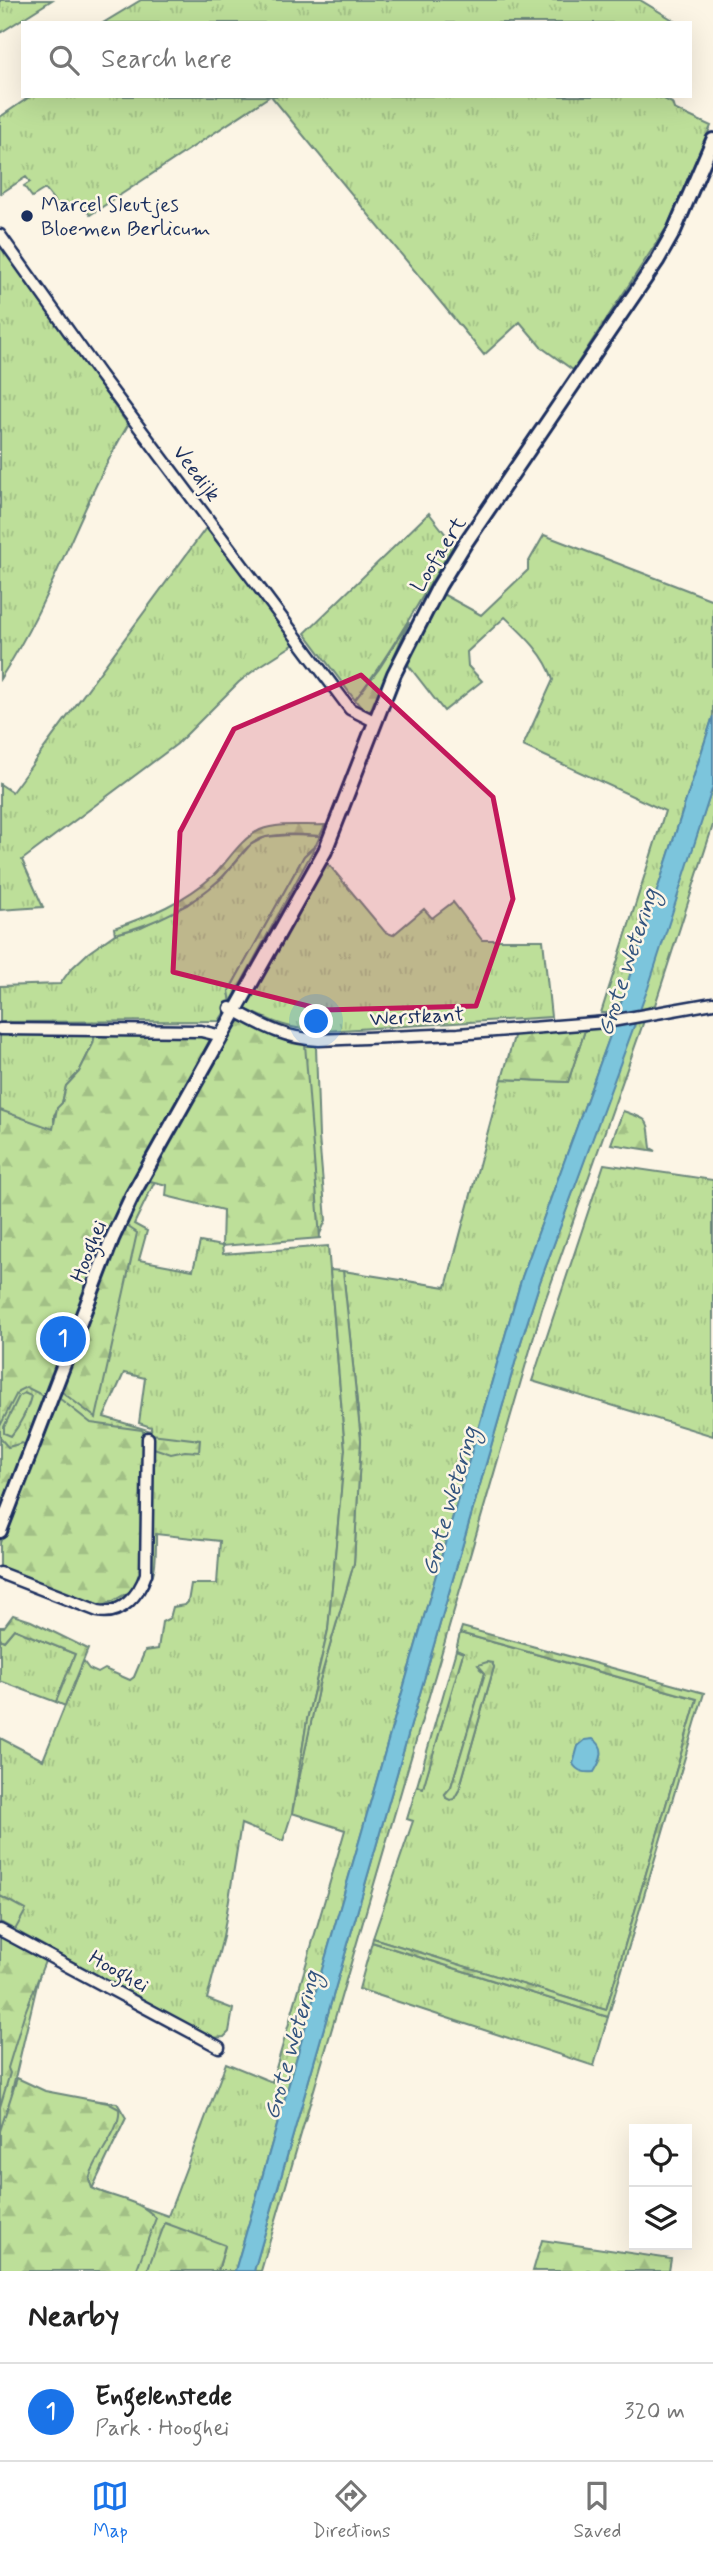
<!DOCTYPE html>
<meta charset="utf-8">
<style>
body{margin:0;font-family:Mynerve,sans-serif;background:#f6f6f6;color:#222}
.controls{position:absolute;right:21px;bottom:21px;display:grid;overflow:hidden;border-radius:0px;box-shadow:0 7px 28px #0002}
.controls button{width:63px;height:63px;display:grid;place-items:center;padding:0;border:0;border-bottom:2px solid #e0e0e0;background:#fff;color:#222;font:35px sans-serif}
.you{position:absolute;left:317px;top:1022px;width:24px;height:24px;margin:-18px;border:5px solid #fff;border-radius:50%;background:#1a73e8;box-shadow:0 0 0 10px #1a73e833}
.badge{display:grid;place-items:center;width:46px;height:46px;border-radius:50%;background:#1a73e8;color:#fff;font-size:23px;font-weight:700}
.pin{position:absolute;translate:-50% -50%;border:4px solid #fff;box-shadow:0 2px 7px #0006}
.list{margin:0;padding:0;list-style:none}
h2{display:flex;justify-content:space-between;align-items:center;height:91px;margin:0;padding:0 28px;font-size:30px}
h2 small{font-size:23px;font-weight:400;color:#767676}
.list li{display:grid;grid-template-columns:46px 1fr auto;gap:21px;align-items:center;box-sizing:border-box;height:98px;padding:0 28px;border-top:2px solid #e0e0e0}
.list b{display:block;font-size:26px;white-space:nowrap}
.list p{margin:0;font-size:23px;white-space:nowrap;color:#767676}
.list em{font-size:23px;font-style:normal;color:#767676}
.icon{flex:none;width:38px;height:38px;fill:none;stroke:currentColor;stroke-width:2;stroke-linecap:round;stroke-linejoin:round}
.map{position:relative;flex:none;width:713px;height:2271px;overflow:hidden}
.search{position:absolute;background:#fff;box-shadow:0 7px 28px #0002;left:21px;right:21px;top:21px;height:77px;display:flex;align-items:center;gap:18px;box-sizing:border-box;padding:0 24px;border-radius:0px;color:#767676;font-size:26px}
.sheet{height:189px;background:#fff}
nav{display:flex;justify-content:space-around;align-items:center;box-sizing:border-box;height:98px;border-top:2px solid #e0e0e0;background:#fff;font-size:19px;color:#767676}
nav a{display:grid;justify-items:center;gap:4px}
nav .on{color:#1a73e8}
.map>svg:first-child{display:block}
</style>
<div class="map">
<svg width="713" height="2271" viewBox="0 0 713 2271">
<defs>
<pattern id="grass-tufts" width="24" height="20" patternUnits="userSpaceOnUse" patternTransform="scale(1.75)"><rect width="24" height="20" fill="#bddf99"/><path d="M3 7l-1-3M5 7V3M7 7l1-3M15 17l-1-3M17 17v-4M19 17l1-3" fill="none" stroke="#a2c086"/></pattern>
<pattern id="forest-firs" width="22" height="20" patternUnits="userSpaceOnUse" patternTransform="scale(1.75)"><rect width="22" height="20" fill="#bddf99"/><path d="M5 1l3.5 6h-7zM16 11l3.5 6h-7z" fill="#a2c086"/></pattern>
</defs>
<rect width="100%" height="100%" fill="#fcf5e5"/>
<filter id="ink" filterUnits="userSpaceOnUse"><feTurbulence type="fractalNoise" baseFrequency=".0143" numOctaves="2"/><feDisplacementMap in="SourceGraphic" scale="14" xChannelSelector="R" yChannelSelector="G"/><feConvolveMatrix kernelMatrix="1 2 1 2 8 2 1 2 1" color-interpolation-filters="sRGB"/></filter>
<g filter="url(#ink)">
<path fill="url(#grass-tufts)" stroke="#6c877c" stroke-width="2" fill-rule="evenodd" d="M0,0H52L0,33Z
M141,0H640L678,23H103Z
M31,96H270L90,215L79,201L62,211L45,189L32,197L24,186L30,182L26,177L0,194V117Z
M271,96H658L672,103L674,109L711,126L667,227L573,370L541,347L520,322L484,355Z
M0,244L128,425C79,507 53,599 0,679Z
M429,513L454,545C421,597 393,651 355,700L305,633Z
M206,528L296,643L257,668L239,682L177,744L22,860L43,907L0,910V784L12,792Z
M544,535L713,600V716L618,1013H601L665,811L523,746L553,680C546,655 523,634 505,617L467,652L468,666L482,681L444,711L409,666L406,658L439,592L481,615L528,570V563Z
M713,786V825L655,1005L638,1011Z
M289,835L320,836L316,845L304,856L229,991L231,1002L219,1021L0,1022V986L60,984L71,969L88,953L115,934L141,927L187,905L222,878L250,845L265,837Z
M325,860L385,932L393,935L424,909L432,918L453,902L482,940H543L551,1017L325,1031C290,1030 275,1023 243,1008Z
M645,1018L542,1309L261,2271H254L521,1342L540,1282L635,1021Z
M614,1025L522,1277L235,2271H218L225,2246L215,2271H0V1738L43,1760L83,1661L89,1669L98,1673L105,1669L130,1680L134,1677L145,1651L158,1649L162,1622L170,1618L173,1607L185,1605L188,1602L191,1584H217L220,1541L156,1534C156,1582 155,1580 119,1612L0,1564V1030H96L93,1044L79,1072L66,1086L62,1103L54,1115V1122L101,1031L303,1041L316,1047L319,1137L326,1220L319,1236L179,1197L170,1183L157,1177L134,1224L147,1231L139,1260L193,1270L200,1242L222,1246L223,1254L328,1246L345,1449L328,1630L307,1720L296,1791L320,1680L354,1563L361,1440L343,1271L446,1287L502,1079L568,1082L586,1027ZM124,1373L145,1378L139,1423L151,1427V1431L104,1417ZM292,1813L345,1830L272,2082L226,2063L168,2216L92,2189L126,2118L117,2103L12,2091L41,1968L20,1933L212,2038L224,2037L229,2032L233,2009L207,1999L223,1937L241,1824L283,1841Z
M604,1164L713,1180V1436L532,1381Z
M14,1629L75,1654L56,1702L0,1681V1639L4,1641Z
M460,1633L697,1699L606,2010L373,1938L413,1821L407,1819L417,1786L423,1787L463,1653L456,1650ZM492,1663L494,1667L459,1790L454,1799L445,1794L451,1787L485,1673L480,1669Z
M372,1942L608,2017L594,2066L359,1989Z"/>
<path fill="url(#forest-firs)" stroke="#6c877c" stroke-width="2" d="M409,622L368,716L355,700L379,669Z
M325,825L320,836C303,835 283,833 266,837C244,842 235,866 219,880C189,908 154,924 115,934L114,928C150,916 185,901 214,875C229,860 240,839 260,830C279,822 306,826 325,825Z
M316,845L231,1002L229,991L304,856Z
M241,1021L305,1044L320,1238L222,1246L223,1210L166,1196L167,1185L146,1180L234,1023Z
M586,1027L568,1082L502,1079L515,1033Z
M96,1030L212,1036L120,1209L92,1272L46,1397L26,1387L18,1391L0,1426V1110L53,1129L57,1108L62,1103L66,1086L79,1072L93,1044Z
M623,1111C653,1121 647,1119 651,1148L656,1151L611,1144Z
M124,1224L137,1233L96,1418L58,1389Z
M330,1270L343,1271L361,1440L354,1563L320,1680L292,1813L307,1720L328,1630L345,1449Z
M24,1393L31,1396C28,1409 20,1425 11,1436L4,1433V1427L19,1396Z
M55,1395L91,1423L142,1430L144,1433L145,1583L102,1607L0,1570V1543Z
M151,1434L200,1440L199,1452L185,1451L171,1454L151,1447Z
M0,1438L8,1447L22,1443L27,1446L0,1520Z
M13,1615L31,1621L88,1649L65,1706L56,1702L75,1654L14,1629L4,1641L0,1639V1627H4Z
M462,1627L704,1693L608,2017L372,1942L373,1938L606,2010L697,1699L460,1633Z
M456,1650L463,1653L423,1788L417,1786Z
M487,1662L492,1663L494,1667L459,1790L454,1799L450,1800L446,1798L445,1794L451,1787L485,1673L478,1665Z
M0,1896L26,1910L15,1930L0,1922Z
M0,1932L47,1956L24,2015L8,2068L10,2073L0,2107Z
M17,2078L45,2091L108,2103L119,2109C122,2129 94,2158 89,2179L92,2188C115,2199 138,2199 156,2218L136,2271H0V2131Z
M165,2223L225,2245L218,2271H147Z
M542,2240L671,2259L669,2271H533Z"/>
<path fill="#7cc5dc" stroke="#5589aa" stroke-width="2" d="M713,716V786L648,988L540,1282L521,1342L254,2271H235L522,1277L614,1025Z
M593,1739C607,1747 601,1761 594,1772C585,1773 578,1772 573,1764L578,1746L585,1740Z"/>
<g fill="none" stroke-linecap="round" stroke-linejoin="round">
<g stroke="#1b2f5e" stroke-width="15">
<path id="minor" d="M0,235L100,375L350,709L374,721
M230,1008C262,1025 282,1038 319,1040L458,1034L606,1022L713,1003
M0,1029L201,1031L222,1036
M0,1573L98,1611C121,1616 139,1595 146,1574L148,1438
M0,1930L219,2047"/>
</g>
<g stroke="#1b2f5e" stroke-width="18">
<path id="tertiary" d="M0,1531L112,1239L132,1196L325,851L394,674L439,586L464,545L657,261L674,231L713,140"/>
</g>
<use href="#minor" stroke="#fcf5e5" stroke-width="10"/>
<use href="#tertiary" stroke="#fcf5e5" stroke-width="12"/>
</g>
</g>
<path fill="#c2185b" fill-opacity="0.2" stroke="#c2185b" stroke-width="5" stroke-linejoin="round" d="M361,675L493,797L513,899L476,1006L324,1010L173,972L180,832L234,729Z"/>
<circle fill="#1b2f5e" stroke="#fcf5e5" stroke-width="2.5" cx="27" cy="216" r="7"/>
<g text-anchor="middle" stroke-width="5" stroke-linejoin="round" paint-order="stroke">
<g font-size="21" fill="#1b2f5e" stroke="#fcf5e5" text-anchor="start">
<text x="41" y="211">Marcel Sleutjes<tspan x="41" dy="24">Bloemen Berlicum</tspan></text>
</g>
<g font-size="21" fill="#1b2f5e" stroke="#fcf5e5">
<text transform="translate(197 473) rotate(53)" y="7">Veedijk</text>
<text transform="translate(438 554) rotate(-58)" y="7">Loofaert</text>
<text transform="translate(417 1016) rotate(-3)" y="7">Werstkant</text>
<text transform="translate(88 1251) rotate(-68)" y="7">Hooghei</text>
<text transform="translate(119 1971) rotate(29)" y="7">Hooghei</text>
</g>
<g font-size="23" font-style="italic" fill="#33547e" stroke="#fcf5e5">
<text transform="translate(627 962) rotate(-72)" y="8">Grote Wetering</text>
<text transform="translate(449 1501) rotate(-74)" y="8">Grote Wetering</text>
<text transform="translate(291 2045) rotate(-74)" y="8">Grote Wetering</text>
</g>
</g>
</svg>
<div class="controls">
<button><svg class="icon" aria-label="locate" viewBox="0 0 24 24"><circle cx="12" cy="12" r="6"/><path d="M12 2v4M12 18v4M2 12h4M18 12h4"/></svg></button>
<button><svg class="icon" aria-label="layers" viewBox="0 0 24 24"><path d="M12 4l9 5-9 5-9-5zM3 14l9 5 9-5"/></svg></button>
</div>
<div class="you"></div>
<div class="pin badge" style="left:63px;top:1339px">1</div>
<div class="search"><svg class="icon" aria-label="search" viewBox="0 0 24 24"><circle cx="10" cy="10" r="6"/><path d="M15 15l6 6"/></svg>Search here</div>
</div>
<section class="sheet">
<h2>Nearby<small></small></h2>
<ul class="list">
<li><span class="badge">1</span><div><b>Engelenstede</b><p>Park · Hooghei</p></div><em>320 m</em></li>
</ul>
</section>
<nav>
<a class="on"><svg class="icon" aria-label="map" viewBox="0 0 24 24"><path d="M3 6l6-2 6 2 6-2v14l-6 2-6-2-6 2zM9 4v14M15 6v14"/></svg>Map</a>
<a><svg class="icon" aria-label="directions" viewBox="0 0 24 24"><path d="M12 3l9 9-9 9-9-9zM9 14v-3h6M13 9l2 2-2 2"/></svg>Directions</a>
<a><svg class="icon" aria-label="saved" viewBox="0 0 24 24"><path d="M7 4h10v16l-5-4-5 4z"/></svg>Saved</a>
</nav>
